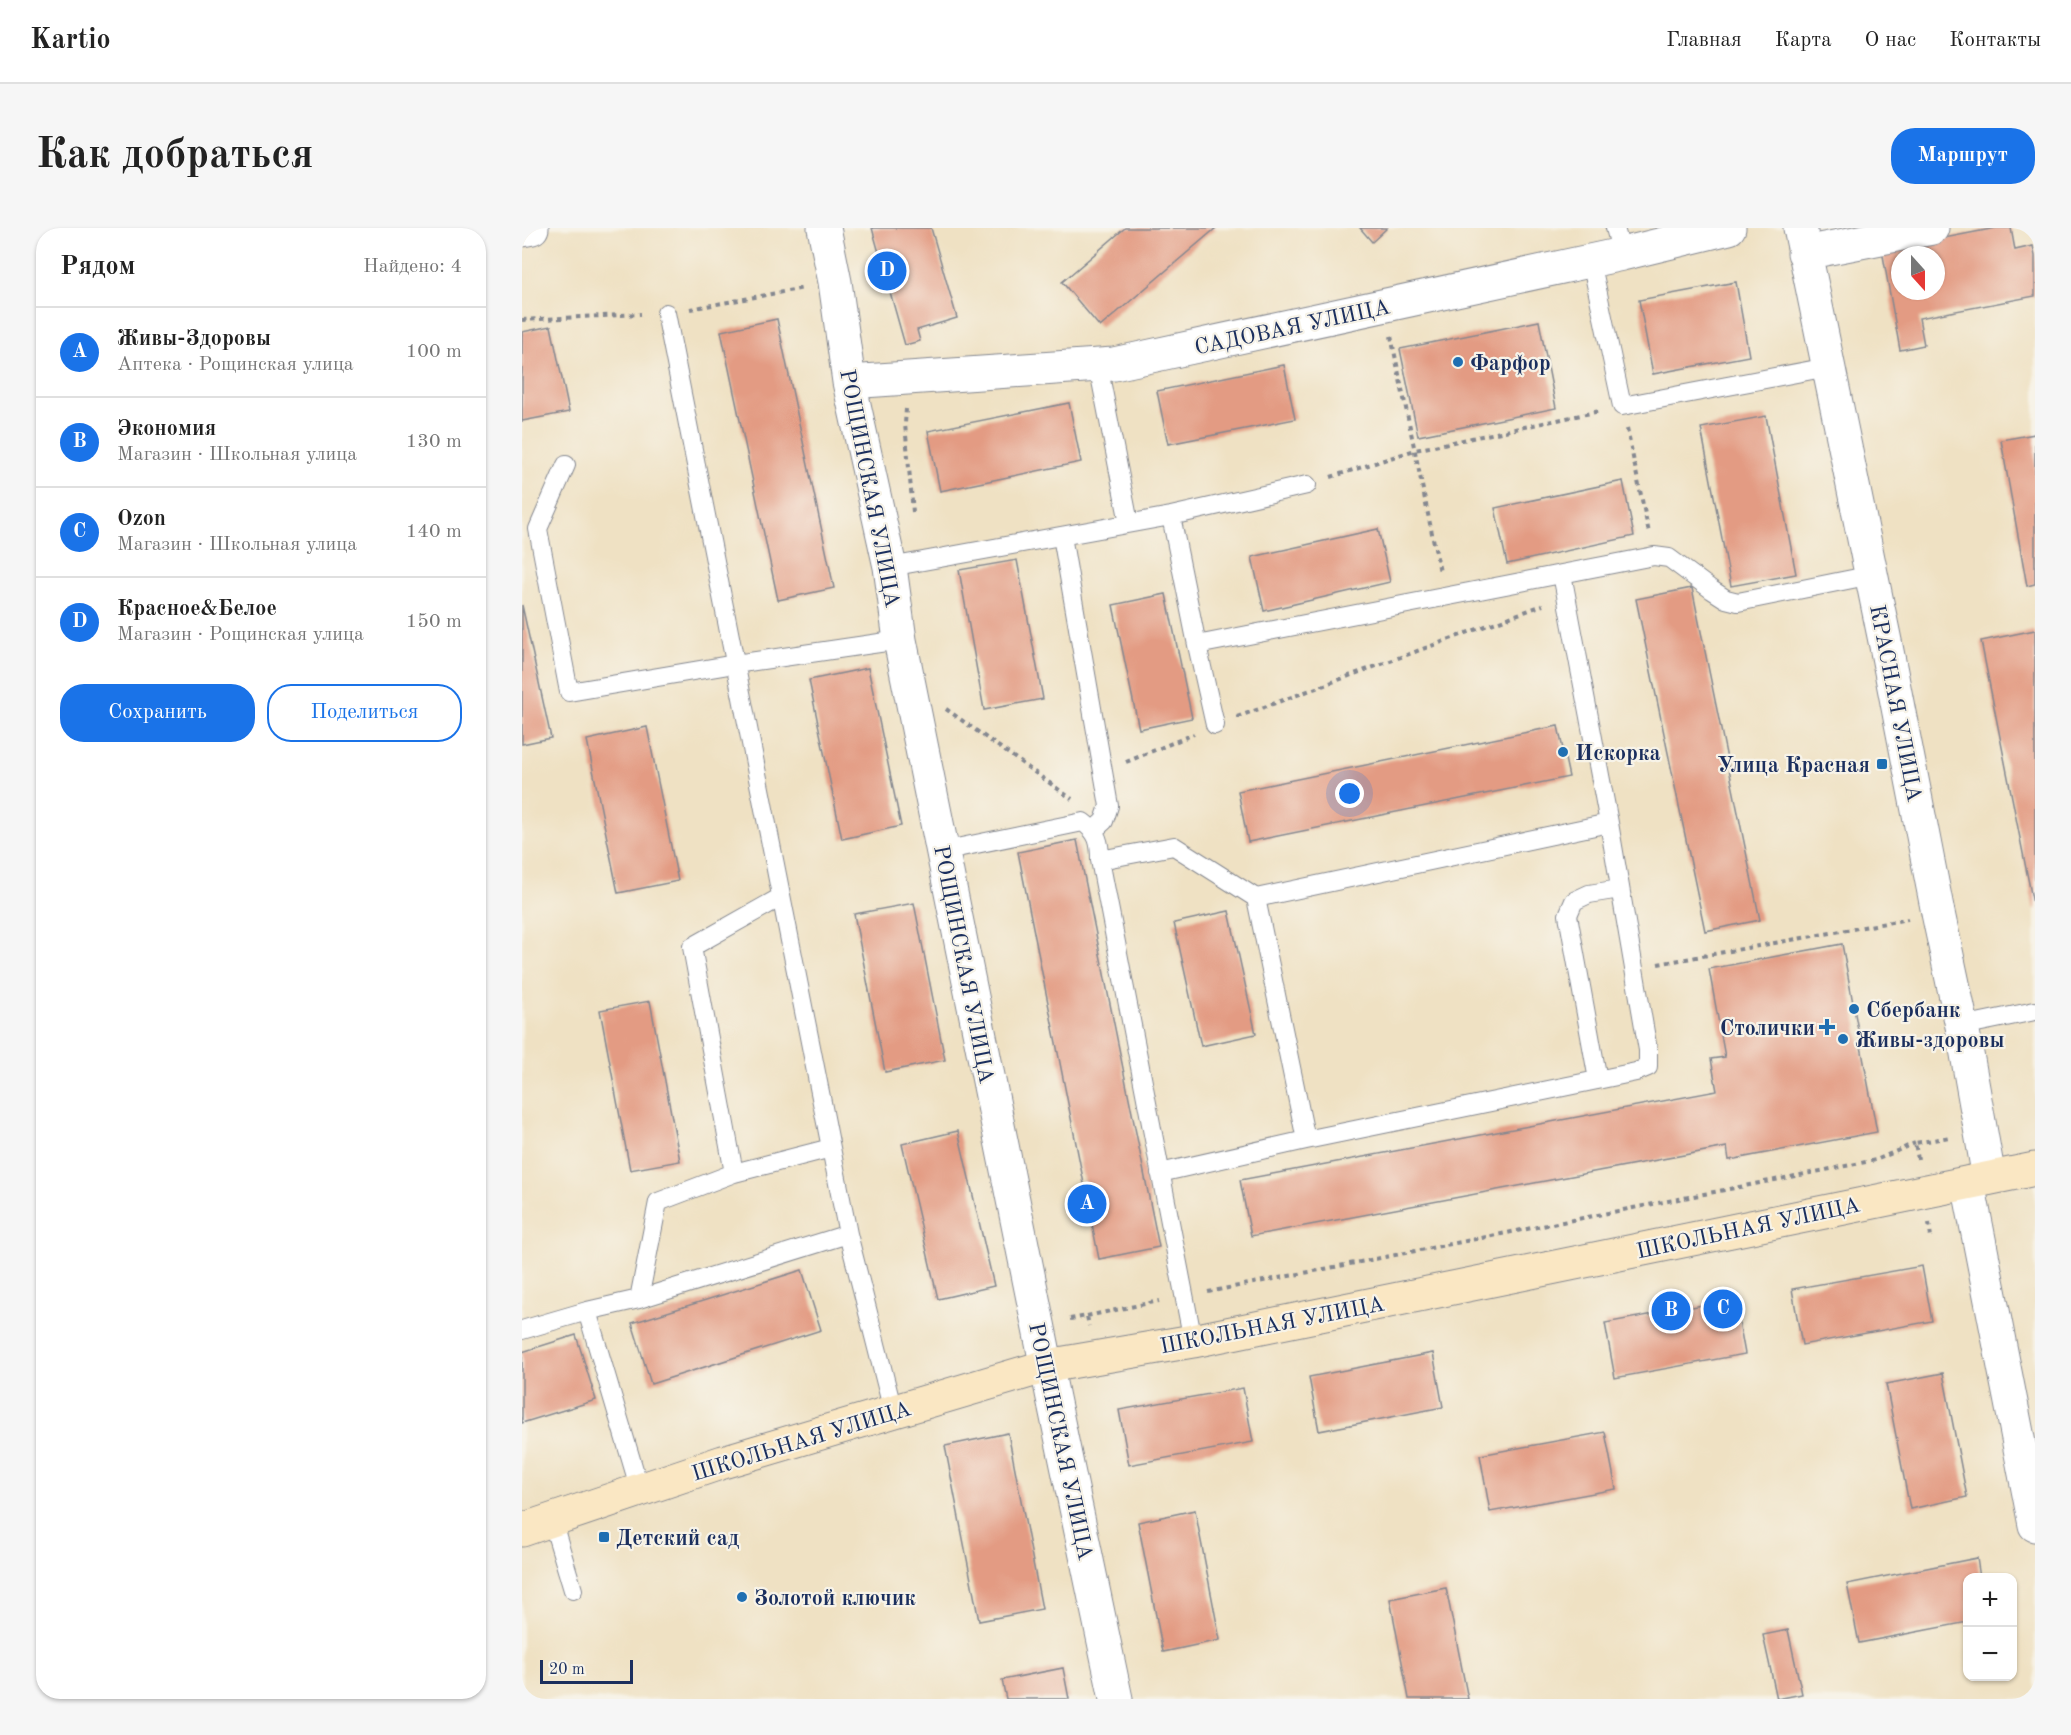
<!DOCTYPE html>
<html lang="ru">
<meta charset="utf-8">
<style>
body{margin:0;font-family:"Old Standard TT",serif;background:#f6f6f6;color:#222}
.controls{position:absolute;right:18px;bottom:18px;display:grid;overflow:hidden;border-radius:12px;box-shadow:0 2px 4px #0004}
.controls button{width:54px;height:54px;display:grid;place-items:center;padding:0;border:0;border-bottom:2px solid #e0e0e0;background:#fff;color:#222;font:30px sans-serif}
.compass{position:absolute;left:1369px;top:18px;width:54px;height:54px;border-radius:50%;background:#fff;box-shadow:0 2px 4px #0004;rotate:159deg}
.scale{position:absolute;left:18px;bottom:15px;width:93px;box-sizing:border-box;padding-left:6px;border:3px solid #1b2f5e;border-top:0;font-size:16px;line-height:21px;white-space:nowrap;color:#1b2f5e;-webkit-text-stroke:4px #f7f3e8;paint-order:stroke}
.you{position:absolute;left:828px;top:566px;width:21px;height:21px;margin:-15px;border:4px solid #fff;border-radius:50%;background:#1a73e8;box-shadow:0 0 0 9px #1a73e833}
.badge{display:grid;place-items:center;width:39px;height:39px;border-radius:50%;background:#1a73e8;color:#fff;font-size:20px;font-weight:700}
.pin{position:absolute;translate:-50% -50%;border:3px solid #fff;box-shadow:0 2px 6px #0006}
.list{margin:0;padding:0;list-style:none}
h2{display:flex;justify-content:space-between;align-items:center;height:78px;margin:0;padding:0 24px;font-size:26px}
h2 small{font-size:20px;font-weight:400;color:#767676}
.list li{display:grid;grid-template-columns:39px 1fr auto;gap:18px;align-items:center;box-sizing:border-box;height:90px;padding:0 24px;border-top:2px solid #e0e0e0}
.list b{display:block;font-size:22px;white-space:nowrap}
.list p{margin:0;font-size:20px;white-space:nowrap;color:#767676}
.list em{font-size:20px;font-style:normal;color:#767676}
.actions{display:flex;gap:12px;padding:18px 24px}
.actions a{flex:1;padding:14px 0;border:2px solid #1a73e8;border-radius:24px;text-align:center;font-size:21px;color:#1a73e8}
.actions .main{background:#1a73e8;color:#fff}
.map{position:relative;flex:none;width:1513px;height:1471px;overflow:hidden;border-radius:24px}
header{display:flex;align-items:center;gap:36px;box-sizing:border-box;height:84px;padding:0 30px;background:#fff;border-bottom:2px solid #e0e0e0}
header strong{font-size:28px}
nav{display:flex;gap:33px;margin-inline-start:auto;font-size:21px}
.intro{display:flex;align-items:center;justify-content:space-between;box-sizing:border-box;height:144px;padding:0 36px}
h1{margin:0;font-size:42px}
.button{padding:15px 27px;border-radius:24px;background:#1a73e8;color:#fff;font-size:21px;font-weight:700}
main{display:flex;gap:36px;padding:0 36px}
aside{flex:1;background:#fff;border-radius:24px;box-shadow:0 2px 4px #0004}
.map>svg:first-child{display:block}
</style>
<header>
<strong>Kartio</strong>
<nav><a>Главная</a><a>Карта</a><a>О нас</a><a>Контакты</a></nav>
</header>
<div class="intro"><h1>Как добраться</h1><a class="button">Маршрут</a></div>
<main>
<aside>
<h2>Рядом<small>Найдено: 4</small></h2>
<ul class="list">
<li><span class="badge">A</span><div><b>Живы-Здоровы</b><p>Аптека · Рощинская улица</p></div><em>100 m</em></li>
<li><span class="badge">B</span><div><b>Экономия</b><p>Магазин · Школьная улица</p></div><em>130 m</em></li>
<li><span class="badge">C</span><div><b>Ozon</b><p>Магазин · Школьная улица</p></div><em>140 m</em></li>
<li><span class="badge">D</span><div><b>Красное&amp;Белое</b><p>Магазин · Рощинская улица</p></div><em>150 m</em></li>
</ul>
<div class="actions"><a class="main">Сохранить</a><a>Поделиться</a></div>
</aside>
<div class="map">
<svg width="1513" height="1471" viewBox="0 0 1513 1471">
<rect width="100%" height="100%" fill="#f7f3e8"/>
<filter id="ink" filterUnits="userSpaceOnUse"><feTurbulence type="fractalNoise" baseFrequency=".0167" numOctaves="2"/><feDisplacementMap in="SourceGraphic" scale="12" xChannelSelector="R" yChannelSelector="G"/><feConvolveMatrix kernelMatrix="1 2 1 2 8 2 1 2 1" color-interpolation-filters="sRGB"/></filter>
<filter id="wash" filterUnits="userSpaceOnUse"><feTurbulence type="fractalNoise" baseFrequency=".008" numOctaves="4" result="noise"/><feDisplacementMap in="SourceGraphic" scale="24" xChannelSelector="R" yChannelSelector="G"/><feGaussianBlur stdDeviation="1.35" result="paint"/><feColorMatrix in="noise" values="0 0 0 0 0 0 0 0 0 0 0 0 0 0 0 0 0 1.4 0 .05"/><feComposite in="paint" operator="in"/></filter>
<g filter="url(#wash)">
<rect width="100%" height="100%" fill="#efe1c3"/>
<g id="blocks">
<path fill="#e39b83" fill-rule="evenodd" d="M350,0H409L435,90L395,102L398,113L383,117Z
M603,0H694L578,99L540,54Z
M838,0H865L850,14Z
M1474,0H1489L1493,22L1511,18L1513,28V68L1397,90L1402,117L1378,122L1360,22ZM1378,27H1414V63H1378Z
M1214,54L1227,128L1131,146L1117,72Z
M255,91L312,360L256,372L199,103Z
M1017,93L1034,180L896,208L878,121Z
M29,98L47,184L0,193V104Z
M762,137L773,191L646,216L635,163Z
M547,175L559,234L418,263L406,203Z
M1244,188L1274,346L1209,358L1179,200Z
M1513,206V356L1505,358L1479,212Z
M1101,253L1112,308L985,336L973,280Z
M856,301L868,354L742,383L730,329Z
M495,332L521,471L462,482L437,342Z
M1170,360L1238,692L1183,703L1114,371Z
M644,366L670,490L617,501L591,377Z
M0,377L29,510L0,516Z
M1513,402V681H1512L1459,413Z
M346,440L379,598L320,611L287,452Z
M1036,498L1047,549L726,614L716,563Z
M125,499L156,653L96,665L65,512Z
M555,612L637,1019L577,1031L496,624Z
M392,675L423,832L363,844L332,686Z
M707,683L734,806L679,818L652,695Z
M1320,716L1355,904L1207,932L1205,919L729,1008L718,952L1195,863L1189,831L1203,829L1187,741Z
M128,773L158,933L108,942L78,782Z
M436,903L472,1058L416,1071L380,916Z
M1400,1038L1410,1093L1280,1117L1270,1061Z
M280,1042L299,1102L129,1156L110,1095Z
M1213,1071L1223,1126L1093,1150L1083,1095Z
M54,1107L74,1172L0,1195V1124Z
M911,1125L921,1179L797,1203L787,1149Z
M1421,1145L1445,1269L1388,1281L1364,1156Z
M721,1160L731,1214L607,1237L597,1182Z
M1083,1204L1094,1261L968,1284L958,1227Z
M486,1205L520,1381L457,1393L423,1218Z
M673,1282L698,1412L641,1424L616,1294Z
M1455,1330L1458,1350H1446V1394L1337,1415L1325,1356Z
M924,1360L946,1471H887L868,1371Z
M1266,1402L1280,1466L1255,1471L1241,1407Z
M541,1440L547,1471H484L480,1452Z"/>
</g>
</g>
<g filter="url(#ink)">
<use href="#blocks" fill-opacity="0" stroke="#858890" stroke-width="1.5"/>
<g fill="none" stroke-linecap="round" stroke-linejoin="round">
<g stroke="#858890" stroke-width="20">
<path id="lane" d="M1093,0L1100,26
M1069,33L1100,178L1306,139
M144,85L326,1006L371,1183
M576,137L607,295
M44,237L16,301L47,464L213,436L378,412
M649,288L675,417L1132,328L1147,330L1190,362L1204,371L1216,374L1350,347
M540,308L587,578L582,593L572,602
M368,339L649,288L785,257
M675,417L693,497
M420,623L561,594C576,605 578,614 578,632
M734,670L784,912
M1440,798L1513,783
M1076,852L1046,687L1052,673L1067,666L1098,661
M212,945L170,719L259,669
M638,945L784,912L1114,844L1126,839V822L1087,595L1040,346
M117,1071L136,974L212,945L309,920
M0,1102L65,1083
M671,1113L578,632L652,618L734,670L1087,595
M118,1262L65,1083L117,1071L326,1006
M30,1292L51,1362"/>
</g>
<g stroke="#858890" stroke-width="35">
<path id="street" d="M302,0L313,54L327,154L368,339L378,412L531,1170L594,1471
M1278,0L1364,418L1416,685L1440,798L1467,950
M0,2L10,0
M1282,25L1410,0
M327,154L592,136L1100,26L1207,0
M1446,955L1513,1297"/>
</g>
<g stroke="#858890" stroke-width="35">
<path id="secondary" d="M0,1302L201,1234L525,1138L671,1113L1513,941"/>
</g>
<path stroke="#858890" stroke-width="4" stroke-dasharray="4.5 4.5" stroke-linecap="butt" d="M168,81L282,60
M0,92L119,86
M869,108L918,344
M384,181L383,196L391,284
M1105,201L1127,305
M809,249L893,222L1078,183
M424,481L550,571
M715,489L1021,377
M604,534L672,506
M1136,736L1386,691
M1396,931L1393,915L1428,909
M1407,995L1409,1009
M686,1064L1354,932L1393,915
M565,1088L637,1073
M548,1091L565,1088L567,1098"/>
<use href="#lane" stroke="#fff" stroke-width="18"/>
<use href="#street" stroke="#fff" stroke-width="33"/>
<use href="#secondary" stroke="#fae7c3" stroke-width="33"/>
</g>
</g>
<g fill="#1f6fb2" stroke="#f7f3e8" stroke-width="2">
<circle cx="936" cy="134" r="6"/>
<circle cx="1041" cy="524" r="6"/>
<rect x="1354" y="530" width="12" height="12" rx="3"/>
<circle cx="1332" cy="781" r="6"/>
<path d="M1302 790h6v6h6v6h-6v6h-6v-6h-6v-6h6z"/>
<circle cx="1321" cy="811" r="6"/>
<rect x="76" y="1303" width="12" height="12" rx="3"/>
<circle cx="220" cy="1369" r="6"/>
</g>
<g text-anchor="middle" stroke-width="4.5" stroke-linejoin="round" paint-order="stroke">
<g font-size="22" fill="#1b2f5e" stroke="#f7f3e8">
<text transform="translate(770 98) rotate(-12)" y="8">САДОВАЯ УЛИЦА</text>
<text transform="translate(349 260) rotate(79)" y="8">РОЩИНСКАЯ УЛИЦА</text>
<text transform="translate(1375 475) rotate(79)" y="8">КРАСНАЯ УЛИЦА</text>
<text transform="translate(443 736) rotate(79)" y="8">РОЩИНСКАЯ УЛИЦА</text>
<text transform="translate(1226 999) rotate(-12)" y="8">ШКОЛЬНАЯ УЛИЦА</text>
<text transform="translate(750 1096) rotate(-11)" y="8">ШКОЛЬНАЯ УЛИЦА</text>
<text transform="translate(279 1212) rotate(-17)" y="8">ШКОЛЬНАЯ УЛИЦА</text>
<text transform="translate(540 1213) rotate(78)" y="8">РОЩИНСКАЯ УЛИЦА</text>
</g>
<g font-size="22" font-weight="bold" fill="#1b2f5e" stroke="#f7f3e8" text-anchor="start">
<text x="948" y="142">Фарфор</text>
<text x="1053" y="532">Искорка</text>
<text x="1348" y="544" text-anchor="end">Улица Красная</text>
<text x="1344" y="789">Сбербанк</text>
<text x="1293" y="807" text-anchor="end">Столички</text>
<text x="1333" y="819">Живы-здоровы</text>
<text x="94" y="1317">Детский сад</text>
<text x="232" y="1377">Золотой ключик</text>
</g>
</g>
</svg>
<div class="controls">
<button>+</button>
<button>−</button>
</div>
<svg class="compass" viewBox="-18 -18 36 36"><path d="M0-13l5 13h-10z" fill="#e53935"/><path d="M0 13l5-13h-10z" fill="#767676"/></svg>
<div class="scale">20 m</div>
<div class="you"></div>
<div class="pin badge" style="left:565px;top:976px">A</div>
<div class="pin badge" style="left:1149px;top:1083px">B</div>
<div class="pin badge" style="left:1201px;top:1081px">C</div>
<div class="pin badge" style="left:365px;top:43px">D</div>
</div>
</main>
